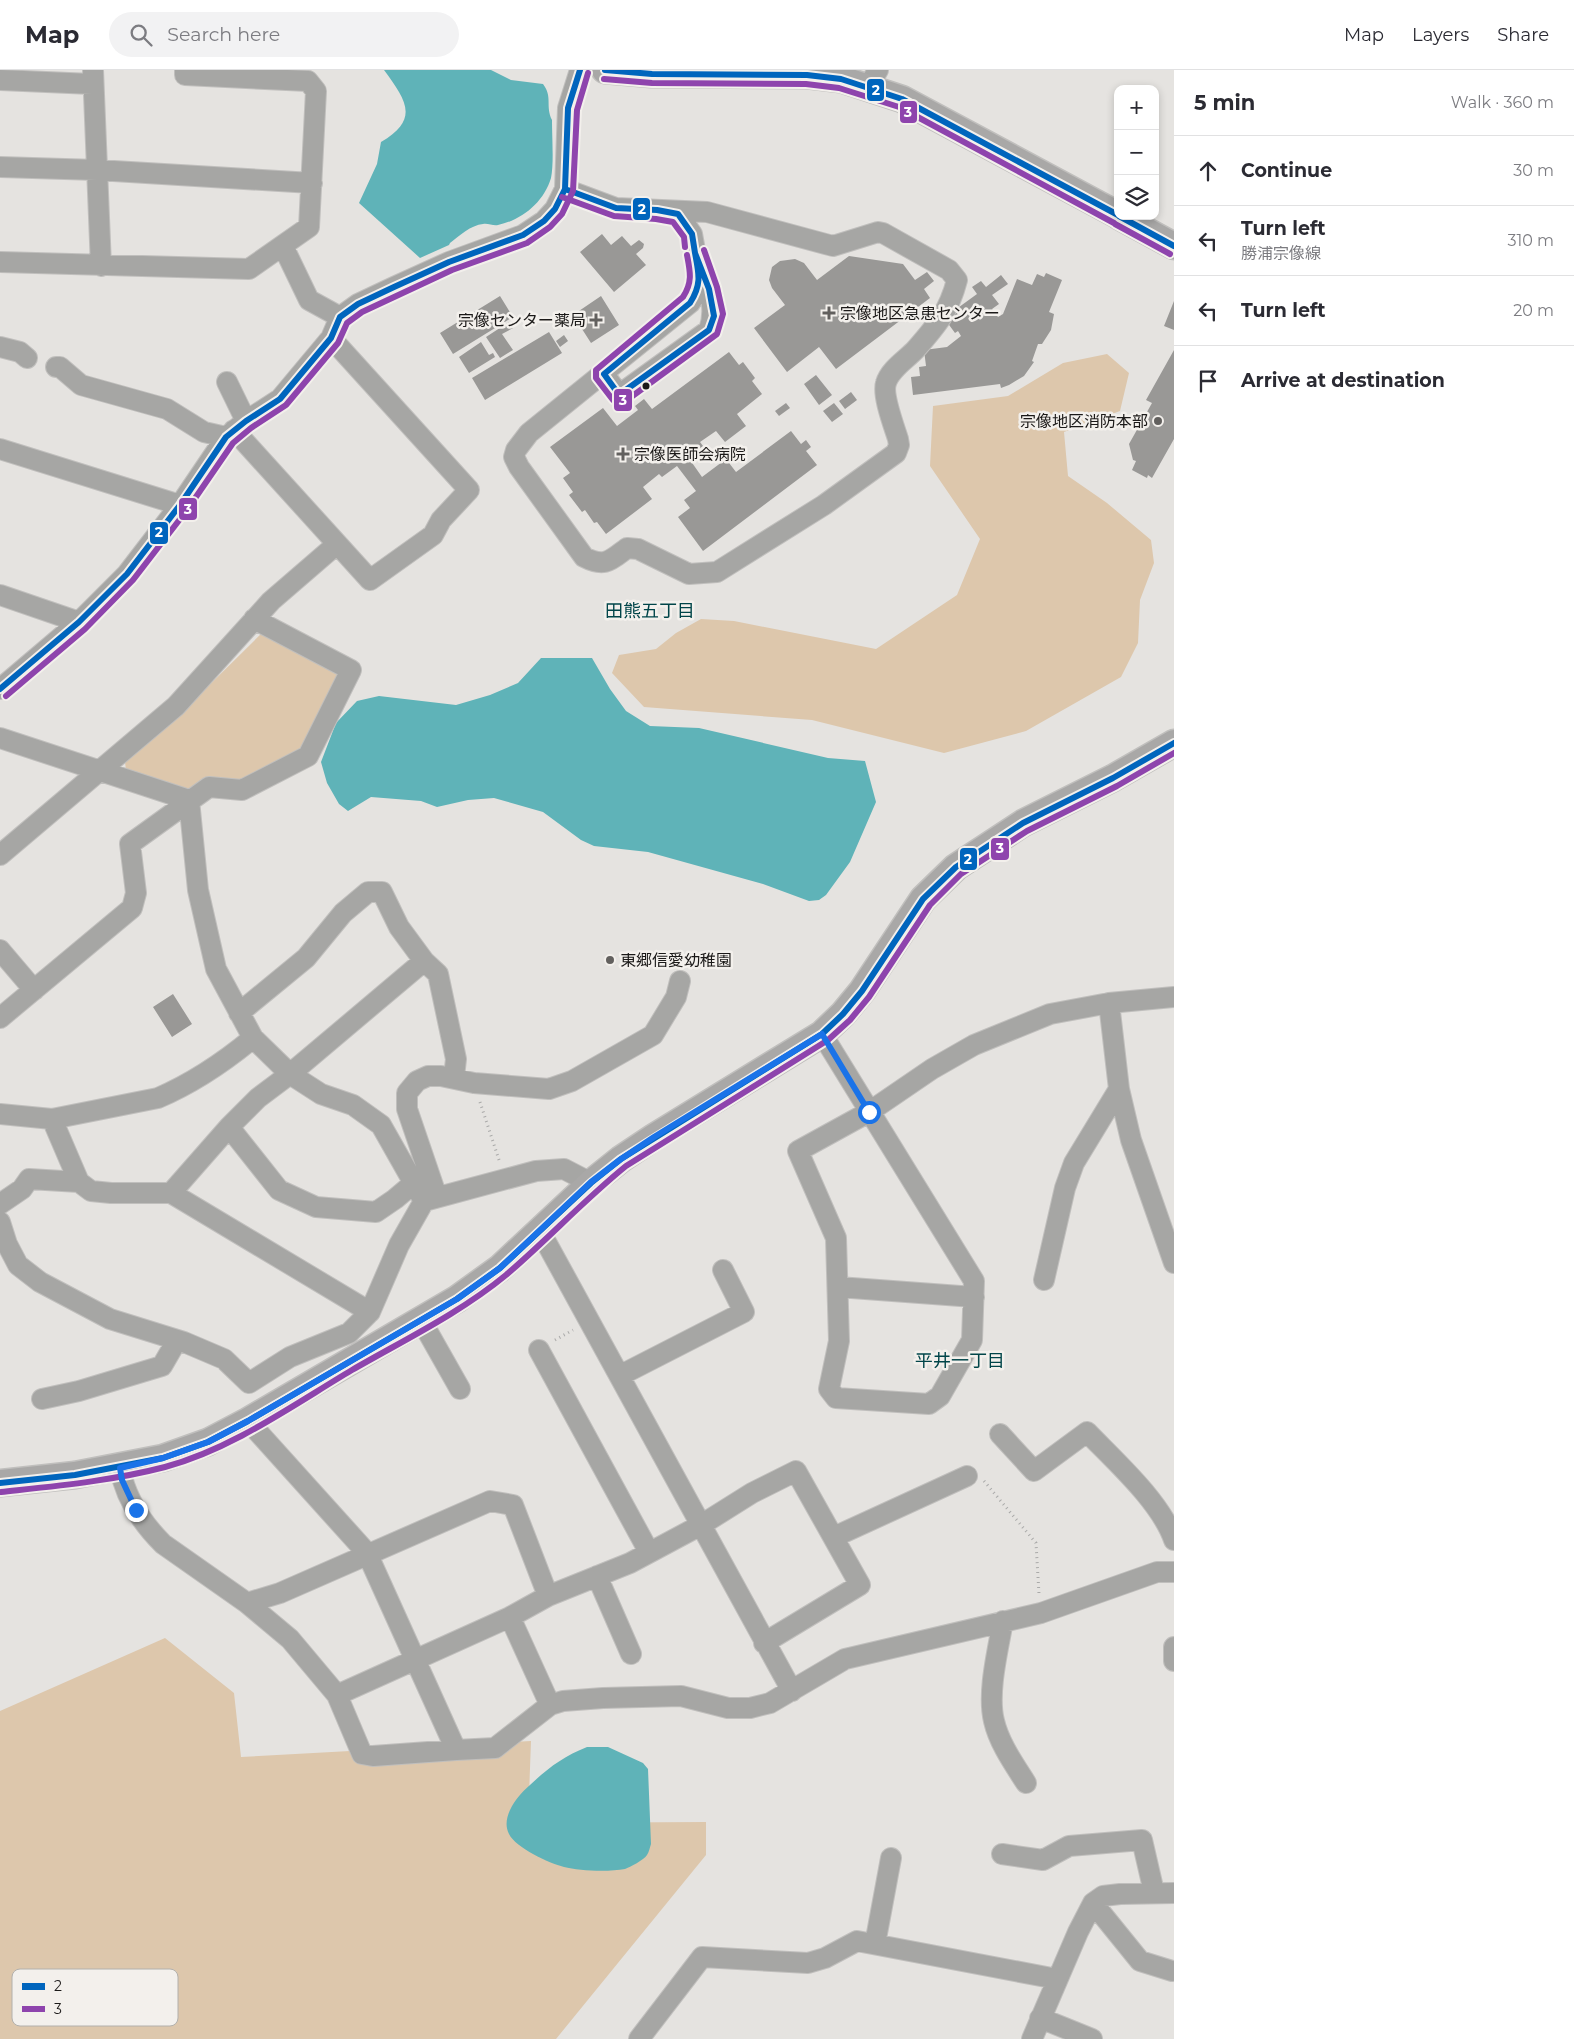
<!DOCTYPE html>
<meta charset="utf-8">
<style>
body{margin:0;font-family:Montserrat,"Noto Sans JP",sans-serif;background:#f2f2f3;color:#2b2b33}
.controls{position:absolute;right:15px;top:15px;display:grid;overflow:hidden;border-radius:10px;box-shadow:0 2px 8px #0003}
.controls button{width:45px;height:45px;display:grid;place-items:center;padding:0;border:0;border-bottom:1px solid #e1e1e2;background:#fff;color:#2b2b33;font:25px sans-serif}
.stop{position:absolute;width:15px;height:15px;margin:-11px;border:4px solid #1a73e8;border-radius:50%;background:#fff}
.stop.end{background:#1a73e8;border-color:#fff;box-shadow:0 1px 5px #0008}
.list{margin:0;padding:0;list-style:none}
h2{display:flex;justify-content:space-between;align-items:center;height:65px;margin:0;padding:0 20px;font-size:21px}
h2 small{font-size:16px;font-weight:400;color:#7c7c81}
.list li{display:grid;grid-template-columns:32px 1fr auto;gap:15px;align-items:center;box-sizing:border-box;height:70px;padding:0 20px;border-top:1px solid #e1e1e2}
.list b{display:block;font-size:19px;white-space:nowrap}
.list p{margin:0;font-size:16px;white-space:nowrap;color:#7c7c81}
.list em{font-size:16px;font-style:normal;color:#7c7c81}
.icon{flex:none;width:28px;height:28px;fill:none;stroke:currentColor;stroke-width:2;stroke-linecap:round;stroke-linejoin:round}
.map{position:relative;flex:none;width:1174px;height:1969px;overflow:hidden}
header{display:flex;align-items:center;gap:30px;box-sizing:border-box;height:70px;padding:0 25px;background:#fff;border-bottom:1px solid #e1e1e2}
header strong{font-size:24px}
nav{display:flex;gap:28px;margin-inline-start:auto;font-size:18px}
.search{width:350px;height:45px;background:#f2f2f3;display:flex;align-items:center;gap:12px;box-sizing:border-box;padding:0 18px;border-radius:28px;color:#7c7c81;font-size:19px}
main{display:flex}
aside{flex:1;background:#fff}
.map>svg:first-child{display:block}
</style>
<header>
<strong>Map</strong>
<div class="search"><svg class="icon" aria-label="search" viewBox="0 0 24 24"><circle cx="10" cy="10" r="6"/><path d="M15 15l6 6"/></svg>Search here</div>
<nav><a>Map</a><a>Layers</a><a>Share</a></nav>
</header>
<main>
<div class="map">
<svg width="1174" height="1969" viewBox="0 0 1174 1969">
<rect width="100%" height="100%" fill="#e5e3e0"/>
<path fill="#ddc7ac" d="M1107,284L1129,303L1120,341L1064,362L1068,406L1107,433L1151,470L1154,493L1140,530L1138,573L1121,607L1026,661L944,683L812,650L644,637L612,603L619,585L656,579L676,563L701,549L734,551L876,579L957,525L980,469L930,396L933,336L1008,326L1063,293Z
M265,560L339,603L302,680L240,712L185,721L126,700L125,692L178,646Z
M165,1568L234,1623L241,1687L531,1671L528,1753L706,1752V1785L556,1969H0V1641Z"/>
<path fill="#5fb3b8" d="M384,0H491L511,10L543,14C553,27 545,36 552,50C552,66 554,94 551,108C544,132 522,150 498,155C493,156 488,153 483,154C471,155 459,166 450,173L449,175L420,188L359,133L377,94L381,72C421,49 405,29 384,0Z
M541,588H592L610,619L626,641L650,656L699,658L828,688L865,691L876,732L850,792L826,825L819,830L809,831L763,814L648,782L594,776L581,770L543,742L494,728L468,730L437,737L421,731L371,727L348,741L339,734L327,713L321,692L336,653L357,631L379,626L456,635L490,625L518,613Z
M587,1677H608L643,1693L648,1699L651,1774C650,1777 649,1782 647,1785C644,1790 630,1797 625,1799C609,1802 579,1801 564,1797C549,1793 516,1778 509,1764C500,1747 518,1725 530,1715C548,1698 564,1686 587,1677Z"/>
<path fill="#999896" d="M602,164L611,175L622,166L631,176L639,170L644,174L643,178L636,184L646,195L614,222L580,182Z
M849,186L903,194L915,210L927,202L934,211L924,219L930,228L836,299L819,277L787,302L754,258L785,235L772,218L769,210L772,197L780,191L795,189L804,193L817,210Z
M1046,203L1062,210L1049,242L1054,244L1051,260L1042,274H1038L1032,291L1034,292L1024,306L1009,315L1001,318L1000,314L913,325L911,307L920,306L919,297L926,296L924,280L947,277L961,266L958,261L955,263L944,248L977,224L972,217L981,211L986,217L1001,205L1008,214L992,225L999,234L992,239L998,247L1003,244L1017,209L1032,215L1037,204L1044,207Z
M500,226L513,247L453,284L440,263Z
M601,226L619,255L591,273L573,245Z
M1174,231V260L1164,256Z
M509,252L513,258L502,264L513,280L500,288L486,267Z
M549,262L562,283L485,330L472,308Z
M564,265L568,271L560,277L556,271Z
M481,272L489,285L493,283L495,287L469,303L459,287Z
M1174,280V369L1152,408L1148,405L1147,408L1132,400L1136,391L1133,390L1129,374L1152,333L1146,330Z
M729,282L739,295L743,292L755,308L752,311L762,324L737,344L746,356L725,372L716,361L700,372L703,376L688,387L702,407L726,389L736,402L791,361L801,374L806,370L811,377L806,381L817,395L703,481L678,447L690,438L684,430L696,421L677,396L662,407L659,404L643,417L652,429L606,464L597,452L594,453L585,440L582,442L569,425L573,422L563,408L570,403L550,377L603,338L617,356L638,340L635,336L644,329L652,339Z
M816,305L832,325L819,335L804,314Z
M851,322L857,330L845,339L839,331Z
M786,333L790,338L779,346L775,341Z
M834,333L843,344L832,352L823,341Z
M173,924L192,954L172,967L153,937Z"/>
<g fill="none" stroke-linecap="round" stroke-linejoin="round">
<g stroke="#c0bfbd" stroke-width="22">
<path id="minor" d="M93,0L101,196
M0,10L92,14
M868,17L878,0
M0,97L97,100L312,113
M565,119L616,138L707,142L833,176L878,162L883,163L949,200L957,210C949,241 937,255 916,279C907,289 890,299 886,313C882,325 894,356 898,369L899,375L896,383L824,435L717,502L689,504L638,479L627,478C611,490 605,498 584,487L519,397L514,387L516,380L529,363L690,233L697,222L700,208L692,164L678,144L657,140
M283,176L309,230L340,247
M0,192L249,199L309,157L316,21L308,11L185,5V0
M0,277L20,282L27,288
M56,297H60L81,315L167,339L204,362L226,367
M604,304L617,322H623L709,260C717,238 709,221 702,200
M227,312L246,351
M234,360L370,510L433,465L441,450L469,420L331,268
M0,379L180,435
M0,525L79,552
M0,619L79,552L127,504L180,435L226,367L246,351L280,329L331,268L340,247L358,234L394,217L449,192L523,165L544,151L555,139L565,119L568,38L580,0
M0,668L189,730
M189,730L198,820L216,899L253,968L290,1004L321,1024L353,1035L381,1055L424,1131
M0,785L176,636L271,531L337,474
M0,880L34,920
M1109,933L1119,1019L1131,1070L1174,1193
M239,943L306,888L343,843L368,822H382L399,857L424,891L438,904L456,989L454,1007
M0,948L132,838L136,823L130,774L209,717L242,720L308,686L351,600L254,549
M822,964L974,1211L972,1270L940,1326L929,1334L836,1328L829,1319L839,1271L836,1168L798,1081L869,1042L932,999L974,975L1050,944L1109,933L1174,927
M0,1044L52,1049L158,1028C193,1013 224,992 253,968
M52,1049L79,1112L91,1121L111,1123H171L370,1242L399,1175L424,1131L536,1101L564,1099L591,1113
M229,1057L279,1120L316,1137L376,1142L395,1129L414,1113
M171,1123L229,1057L258,1028L290,1004L424,891
M437,1127L407,1039V1023L417,1011L428,1006H441L474,1013L549,1019L572,1011L653,965L676,927L680,911
M0,1134L22,1119L29,1109L79,1112
M0,1152L7,1174L18,1195L40,1212L110,1249L184,1272L224,1289L249,1313L290,1287L349,1263L370,1242
M1044,1210L1065,1118L1074,1093L1119,1019
M838,1217L974,1227
M421,1250L460,1319
M539,1280L649,1482
M621,1305L744,1242L723,1200
M42,1329L79,1321L162,1296L177,1270
M248,1351L367,1483L456,1680L495,1678L550,1635L563,1631L603,1628L681,1626L728,1638H750L770,1633L845,1589L1041,1543L1157,1502H1174
M1000,1364L1034,1401L1087,1362C1115,1391 1161,1432 1174,1470
M120,1398C125,1427 142,1453 163,1474L247,1533L290,1569L337,1625L510,1547L548,1526L630,1493L701,1455L540,1161
M834,1467L967,1406
M597,1506L631,1584
M247,1533L280,1523L490,1431L513,1435L548,1526
M510,1547L550,1635
M1003,1551C998,1580 987,1623 994,1651C999,1673 1014,1694 1026,1713
M764,1573L860,1515L796,1401L752,1423L701,1455L792,1621
M1174,1577V1591
M337,1625L362,1684L373,1686L456,1680
M1002,1784L1043,1790L1069,1776L1142,1770L1154,1822
M1093,1833L1140,1891L1172,1901
M875,1874L891,1788
M1040,1948L1092,1969
M639,1969L702,1887L808,1893L825,1888L857,1871L1057,1909
M1032,1969L1078,1862L1093,1833L1103,1826L1120,1824L1174,1823"/>
</g>
<g stroke="#c0bfbd" stroke-width="29">
<path id="major" d="M605,0L652,4L807,5L841,9L902,29L1118,145
M1119,146L1174,176
M0,1413L75,1405L163,1388L208,1372L248,1351L457,1229L500,1198L591,1113L621,1089L654,1067L822,964L843,944L862,921L923,829L956,797L1023,753L1113,708L1174,673"/>
</g>
<path stroke="#aaaaa9" stroke-width="3" stroke-dasharray="1 4" stroke-linecap="butt" d="M480,1032L500,1093
M555,1270L573,1260
M984,1411L1036,1473L1039,1524"/>
<use href="#minor" stroke="#a6a6a4" stroke-width="20"/>
<use href="#major" stroke="#a9a8a7" stroke-width="26"/>
<g stroke="#f3f0ec" stroke-width="10">
<path id="bus-1" d="M605,0L652,4L807,5L841,9L902,29L1118,145
M565,119L616,138L657,140L678,144L692,164L695,183
M1119,146L1174,176
M695,183L709,219L714,246L709,260L623,322H617L604,304L690,233C702,214 699,204 695,183Z
M0,619L79,552L127,504L180,435L226,367L246,351L280,329L331,268L340,247L358,234L394,217L449,192L523,165L544,151L555,139L565,119L568,38L580,0
M0,1413L75,1405L163,1388L208,1372L248,1351L457,1229L500,1198L591,1113L621,1089L822,964L843,944L862,921L923,829L956,797L1023,753L1113,708L1174,673"/>
</g>
<g stroke="#f3f0ec" stroke-width="10">
<path id="bus-2" d="M604,9L652,13L806,14L839,18L899,37L1114,153
M562,127L614,146L656,149L673,152L684,167L685,177
M1115,154L1170,184
M687,185C690,201 693,212 683,227L596,300V308L613,330H627L717,264L723,244L717,217L704,180
M6,626L85,559L133,510L187,440L233,373L251,358L286,335L338,273L347,253L362,242L452,200L527,173L550,157L562,144L573,121L577,40L588,3
M1,1422C56,1416 111,1411 165,1397C232,1379 293,1335 352,1300C404,1270 460,1243 506,1205C547,1170 584,1130 626,1096L828,970L850,950L869,927L930,835L961,804L1027,761L1117,716L1174,683"/>
</g>
<use href="#bus-1" stroke="#0065bd" stroke-width="6"/>
<use href="#bus-2" stroke="#8e44ad" stroke-width="6"/>
</g>
<g fill="none" stroke-linecap="round" stroke-linejoin="round">
<path stroke="#1a73e8" stroke-width="6" d="M136,1440L122,1410L120,1398L163,1388L208,1372L248,1351L457,1229L500,1198L591,1112L621,1089L654,1067L822,964L869,1042"/>
</g>
<g fill="#62605e" stroke="#f3f0ec" stroke-width="2">
<path d="M826.5 235.5h5v5h5v5h-5v5h-5v-5h-5v-5h5z"/>
<path d="M593.5 242.5h5v5h5v5h-5v5h-5v-5h-5v-5h5z"/>
<circle cx="1158" cy="351" r="5"/>
<path d="M620.5 376.5h5v5h5v5h-5v5h-5v-5h-5v-5h5z"/>
<circle cx="610" cy="890" r="5"/>
</g>
<circle fill="#1b1918" stroke="#f3f0ec" stroke-width="2" cx="646" cy="316" r="4.5"/>
<g text-anchor="middle" stroke-width="5" stroke-linejoin="round" paint-order="stroke">
<g font-size="16" fill="#1b1918" stroke="#f3f0ec" text-anchor="start">
<text x="840" y="249">宗像地区急患センター</text>
<text x="586" y="256" text-anchor="end">宗像センター薬局</text>
<text x="1148" y="357" text-anchor="end">宗像地区消防本部</text>
<text x="634" y="390">宗像医師会病院</text>
<text x="620" y="896">東郷信愛幼稚園</text>
</g>
<g font-size="18" fill="#014549" stroke="#f3f0ec">
<text x="650" y="547">田熊五丁目</text>
<text x="960" y="1297">平井一丁目</text>
</g>
</g>
<rect x="12" y="1899" width="166" height="57" rx="8" fill="#f3f0ec" stroke="#b2b0ac" stroke-width="1"/>
<rect x="22" y="1913" width="23" height="7" fill="#0065bd"/>
<rect x="22" y="1936" width="23" height="6" fill="#8e44ad"/>
<g font-size="14" fill="#1b1918">
<text x="54" y="1921">2</text>
<text x="54" y="1944">3</text>
</g>
<g stroke="#f3f0ec" stroke-width="2">
<rect x="866" y="8" width="19" height="24" rx="5" fill="#0065bd"/>
<rect x="899" y="30" width="19" height="24" rx="5" fill="#8e44ad"/>
<rect x="632" y="127" width="19" height="24" rx="5" fill="#0065bd"/>
<rect x="613" y="318" width="20" height="24" rx="5" fill="#8e44ad"/>
<rect x="178" y="427" width="20" height="24" rx="5" fill="#8e44ad"/>
<rect x="149" y="451" width="20" height="24" rx="5" fill="#0065bd"/>
<rect x="990" y="767" width="20" height="24" rx="5" fill="#8e44ad"/>
<rect x="959" y="777" width="19" height="24" rx="5" fill="#0065bd"/>
</g>
<g font-size="14" text-anchor="middle" font-weight="bold" fill="#fff">
<text x="876" y="25">2</text>
<text x="908" y="47">3</text>
<text x="642" y="144">2</text>
<text x="623" y="335">3</text>
<text x="188" y="444">3</text>
<text x="159" y="467">2</text>
<text x="1000" y="783">3</text>
<text x="968" y="794">2</text>
</g>
</svg>
<div class="controls">
<button>+</button>
<button>−</button>
<button><svg class="icon" aria-label="layers" viewBox="0 0 24 24"><path d="M12 4l9 5-9 5-9-5zM3 14l9 5 9-5"/></svg></button>
</div>
<div class="stop" style="left:869px;top:1042px"></div>
<div class="stop end" style="left:136px;top:1440px"></div>
</div>
<aside>
<h2>5 min<small>Walk · 360 m</small></h2>
<ul class="list">
<li><svg class="icon" aria-label="ahead" viewBox="0 0 24 24"><path d="M12 20V5M6 11l6-6 6 6"/></svg><div><b>Continue</b></div><em>30 m</em></li>
<li><svg class="icon" aria-label="left" viewBox="0 0 24 24"><path d="M17 20v-9H6M10 6l-5 5 5 5"/></svg><div><b>Turn left</b><p>勝浦宗像線</p></div><em>310 m</em></li>
<li><svg class="icon" aria-label="left" viewBox="0 0 24 24"><path d="M17 20v-9H6M10 6l-5 5 5 5"/></svg><div><b>Turn left</b></div><em>20 m</em></li>
<li><svg class="icon" aria-label="arrive" viewBox="0 0 24 24"><path d="M6 21V4h12l-3 4 3 4H6"/></svg><div><b>Arrive at destination</b></div></li>
</ul>
</aside>
</main>
